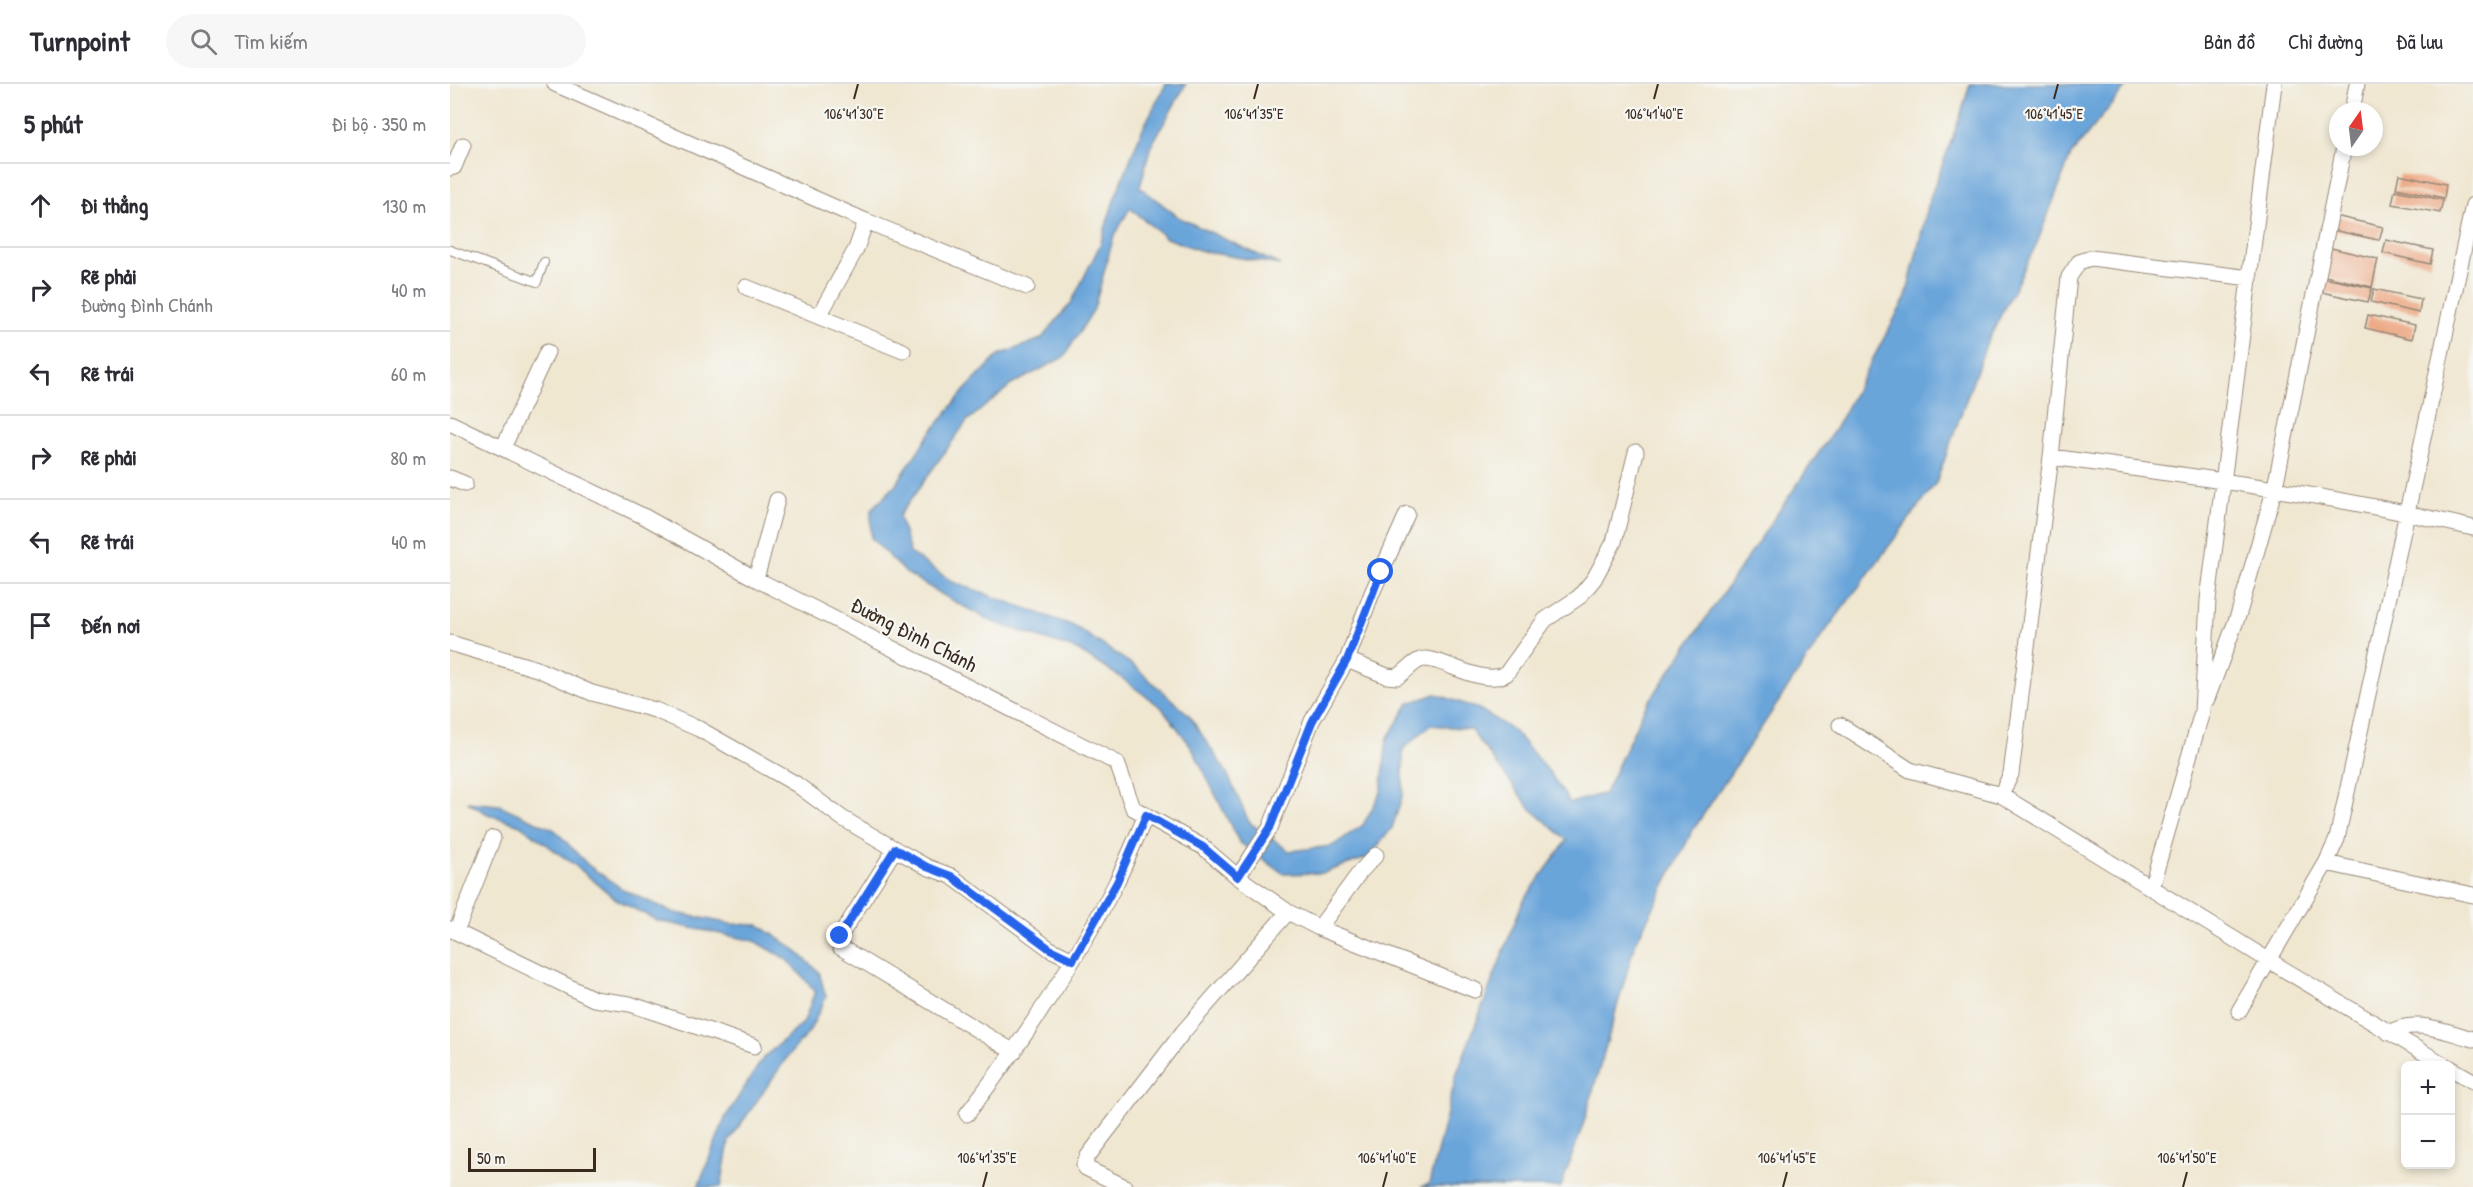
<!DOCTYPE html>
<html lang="vi">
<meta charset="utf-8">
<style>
body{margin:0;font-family:"Patrick Hand",sans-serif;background:#f7f7f7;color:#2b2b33}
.controls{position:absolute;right:18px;bottom:18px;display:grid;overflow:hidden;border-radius:9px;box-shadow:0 3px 9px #0003}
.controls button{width:54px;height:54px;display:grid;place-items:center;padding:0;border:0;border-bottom:2px solid #e1e1e2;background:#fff;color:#2b2b33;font:30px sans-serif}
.compass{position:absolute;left:1879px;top:18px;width:54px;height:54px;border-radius:50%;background:#fff;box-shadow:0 3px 9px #0003;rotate:14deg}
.scale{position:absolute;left:18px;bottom:15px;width:128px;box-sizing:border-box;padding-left:6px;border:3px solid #3b2a1e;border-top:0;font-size:16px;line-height:21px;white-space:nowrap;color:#3b2a1e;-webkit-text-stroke:4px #f6f6f2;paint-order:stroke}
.stop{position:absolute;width:18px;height:18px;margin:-14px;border:4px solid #2563eb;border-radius:50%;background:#fff}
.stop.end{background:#2563eb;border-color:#fff;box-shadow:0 2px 6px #0008}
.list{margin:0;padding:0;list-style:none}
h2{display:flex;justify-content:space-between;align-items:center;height:78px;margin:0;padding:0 24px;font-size:26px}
h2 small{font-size:20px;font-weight:400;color:#7c7c81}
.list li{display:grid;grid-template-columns:39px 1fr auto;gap:18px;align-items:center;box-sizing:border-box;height:84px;padding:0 24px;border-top:2px solid #e1e1e2}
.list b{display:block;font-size:22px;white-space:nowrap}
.list p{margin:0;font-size:20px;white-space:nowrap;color:#7c7c81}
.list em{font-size:20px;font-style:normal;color:#7c7c81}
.icon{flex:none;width:33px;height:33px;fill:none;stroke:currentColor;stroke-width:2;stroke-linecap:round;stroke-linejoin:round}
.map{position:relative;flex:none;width:2023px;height:1103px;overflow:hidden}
header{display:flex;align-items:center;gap:36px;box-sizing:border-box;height:84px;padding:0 30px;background:#fff;border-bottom:2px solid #e1e1e2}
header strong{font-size:28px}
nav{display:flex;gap:33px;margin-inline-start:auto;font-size:21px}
.search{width:420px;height:54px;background:#f7f7f7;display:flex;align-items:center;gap:15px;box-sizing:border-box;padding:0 21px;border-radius:33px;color:#7c7c81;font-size:22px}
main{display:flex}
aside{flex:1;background:#fff}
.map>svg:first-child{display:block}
</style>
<header>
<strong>Turnpoint</strong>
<div class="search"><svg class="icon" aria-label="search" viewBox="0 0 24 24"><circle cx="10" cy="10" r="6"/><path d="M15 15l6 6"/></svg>Tìm kiếm</div>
<nav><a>Bản đồ</a><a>Chỉ đường</a><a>Đã lưu</a></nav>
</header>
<main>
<aside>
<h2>5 phút<small>Đi bộ · 350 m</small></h2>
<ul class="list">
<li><svg class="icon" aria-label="ahead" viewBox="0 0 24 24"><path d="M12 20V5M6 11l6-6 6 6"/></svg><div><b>Đi thẳng</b></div><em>130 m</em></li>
<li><svg class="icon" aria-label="right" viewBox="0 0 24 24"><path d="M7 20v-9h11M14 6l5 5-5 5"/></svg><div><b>Rẽ phải</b><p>Đường Đình Chánh</p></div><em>40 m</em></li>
<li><svg class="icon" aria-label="left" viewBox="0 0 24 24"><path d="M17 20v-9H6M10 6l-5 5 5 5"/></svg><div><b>Rẽ trái</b></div><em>60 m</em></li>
<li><svg class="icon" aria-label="right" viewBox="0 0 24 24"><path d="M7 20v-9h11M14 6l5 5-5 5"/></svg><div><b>Rẽ phải</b></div><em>80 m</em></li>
<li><svg class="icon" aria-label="left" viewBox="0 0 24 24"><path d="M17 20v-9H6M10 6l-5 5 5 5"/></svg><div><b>Rẽ trái</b></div><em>40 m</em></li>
<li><svg class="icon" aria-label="arrive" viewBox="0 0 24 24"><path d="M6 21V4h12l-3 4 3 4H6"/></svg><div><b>Đến nơi</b></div></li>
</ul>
</aside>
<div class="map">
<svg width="2023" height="1103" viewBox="0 0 2023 1103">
<rect width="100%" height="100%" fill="#f6f6f2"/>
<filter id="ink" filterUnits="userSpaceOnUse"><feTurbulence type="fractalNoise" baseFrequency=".0167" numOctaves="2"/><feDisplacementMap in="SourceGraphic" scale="12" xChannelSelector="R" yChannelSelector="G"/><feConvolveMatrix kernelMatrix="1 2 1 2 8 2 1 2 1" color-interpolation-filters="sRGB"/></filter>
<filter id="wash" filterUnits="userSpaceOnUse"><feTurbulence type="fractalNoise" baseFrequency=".008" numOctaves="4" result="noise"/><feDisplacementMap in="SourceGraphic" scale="24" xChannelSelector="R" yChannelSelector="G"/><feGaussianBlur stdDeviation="1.35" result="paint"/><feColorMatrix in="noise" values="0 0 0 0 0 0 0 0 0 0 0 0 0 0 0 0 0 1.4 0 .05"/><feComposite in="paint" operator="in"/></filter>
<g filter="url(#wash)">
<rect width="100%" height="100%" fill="#f0e7d1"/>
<path fill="#6aa5da" stroke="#52687c" stroke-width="1.5" d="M716,0H736L700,64L690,103L730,134L830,181L752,167L716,154L680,124L663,155L644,225L614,273L561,301L517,337L449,432L460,469L503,498L624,542L683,581L739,631L777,689L799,738L839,767L882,762L913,741L931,708L937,655L959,619L986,610L1029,625L1064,647L1100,689L1120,719L1155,709L1194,625L1385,345L1456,213L1479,117L1510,33L1520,0H1678L1621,71L1587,159L1536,261L1486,399L1375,548L1243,746L1185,860L1135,1035L1111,1103H971L979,1100L1007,989L1072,819L1117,756L1080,724L1020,645L981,641L953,665V710L942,744L919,773L873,789L834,790L789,758L741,662L712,624L670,593L627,566L543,538L498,514L456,489L421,454V426L445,402L478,352L514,307L549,271L591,255L621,219L650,161L664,116L692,46Z
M17,718L49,721L105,746L138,781L174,806L222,828L281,840L309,841L343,864L369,888L376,913L359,948L338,972L279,1057L271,1103H248L275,1034L313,974L354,938L365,907L338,876L305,857L208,837L167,816L127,783L70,741L38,730Z"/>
<g id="blocks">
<path fill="#eda985" d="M1949,90L1996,100L1994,114L1946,104Z
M1945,106L1993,116L1990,129L1942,120Z
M1885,132L1933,143L1929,156L1882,146Z
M1936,156L1983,166L1980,180L1933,169Z
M1881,164L1928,175L1922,203L1875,192Z
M1874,194L1922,204L1918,218L1871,208Z
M1924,205L1971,215L1969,229L1921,218Z
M1918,231L1965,241L1962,255L1915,244Z"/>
</g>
</g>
<g filter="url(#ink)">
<use href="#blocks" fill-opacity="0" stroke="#968878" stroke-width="1.5"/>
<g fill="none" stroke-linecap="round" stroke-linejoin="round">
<g stroke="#968878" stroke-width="10">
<path id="service" d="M0,166L87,198L94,178"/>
</g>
<g stroke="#968878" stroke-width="17">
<path id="minor" d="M105,0L416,137L577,203
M1902,27L1907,0
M0,84L4,83L13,61
M296,203L453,267
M369,232L406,165L416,137
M0,339L195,433L306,495L667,679L683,724L753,763L788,793L838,828L869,844L1025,906
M53,364L97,268
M1601,373C1743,392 1883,411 2023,444
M0,394L15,400
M306,495L327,416
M0,559L87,585L142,609L205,626L249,645L346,700L392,734L445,765L477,783L501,792L600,865L623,876
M897,576L937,592L947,593C955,589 962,579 970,576C987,569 1030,604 1056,590L1095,536L1129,513L1144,495L1164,458L1186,368
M1757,615L1789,529L1825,403L1894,63
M1390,641L1460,686L1551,711L1818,876L1996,982
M1551,711L1561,690L1601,373L1619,193L1629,178L1641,174L1800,194
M445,765L390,852V863L564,968
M1876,779L2023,811
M788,793L820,744L862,637L897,576L922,509L957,430
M1701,804L1752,628L1758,516L1824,0
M869,844L910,788L926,771
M0,845L144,915L180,920L304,962
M6,848L43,754
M1789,927L1876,779L1887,755L2023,121
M1939,949C1965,933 1996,948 2023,955
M2000,984L2023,997
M517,1030C573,957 624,881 666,799C677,777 686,754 696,731
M675,1103L636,1084L634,1081L638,1072L733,948L838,828"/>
</g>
<use href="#service" stroke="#fff" stroke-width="8"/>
<use href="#minor" stroke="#fff" stroke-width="15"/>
</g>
</g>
<g fill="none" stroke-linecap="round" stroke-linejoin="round" filter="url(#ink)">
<path stroke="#2563eb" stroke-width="8" d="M390,852L445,765L477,783L501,792L600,865L623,876L667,798L696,731L753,763L788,793L820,744L862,638L897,576L931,488"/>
</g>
<path fill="none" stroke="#3b2a1e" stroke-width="2" d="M404,15L408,0M804,15L808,0M1204,15L1208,0M1604,15L1608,0M533,1103L537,1088M933,1103L937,1088M1333,1103L1337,1088M1733,1103L1737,1088"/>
<g text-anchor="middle" stroke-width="4.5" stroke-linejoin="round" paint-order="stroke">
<g font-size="21" fill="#3b2a1e" stroke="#f6f6f2">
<text transform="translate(464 551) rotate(27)" y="7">Đường Đình Chánh</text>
</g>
</g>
<g font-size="15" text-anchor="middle" fill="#3b2a1e" stroke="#f6f6f2" stroke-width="4.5" stroke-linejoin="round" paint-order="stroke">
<text x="404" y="35">106°41'30"E</text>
<text x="804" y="35">106°41'35"E</text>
<text x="1204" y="35">106°41'40"E</text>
<text x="1604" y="35">106°41'45"E</text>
<text x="537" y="1079">106°41'35"E</text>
<text x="937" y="1079">106°41'40"E</text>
<text x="1337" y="1079">106°41'45"E</text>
<text x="1737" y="1079">106°41'50"E</text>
</g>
</svg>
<div class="controls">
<button>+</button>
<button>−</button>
</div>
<svg class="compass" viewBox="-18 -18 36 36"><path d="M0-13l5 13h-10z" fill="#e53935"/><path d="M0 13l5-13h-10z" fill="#7c7c81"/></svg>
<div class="scale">50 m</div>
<div class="stop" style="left:931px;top:488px"></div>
<div class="stop end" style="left:390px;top:852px"></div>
</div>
</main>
